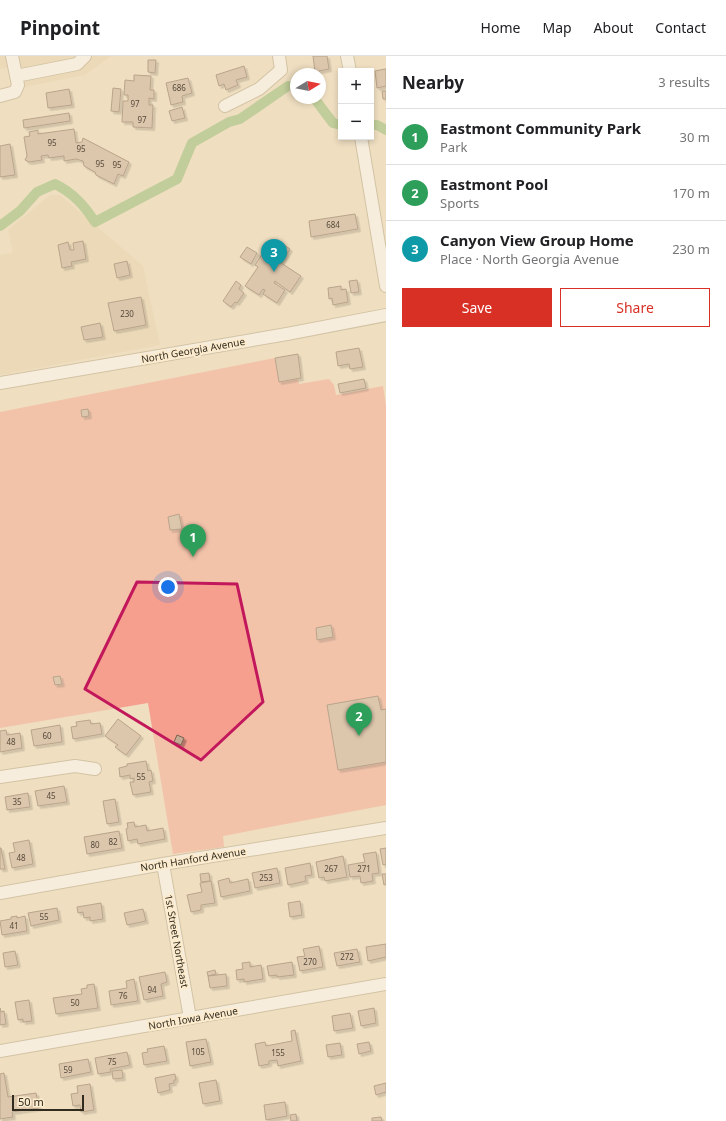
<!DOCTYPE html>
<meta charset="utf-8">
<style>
body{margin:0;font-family:"Noto Sans",sans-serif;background:#f2f2f2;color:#202124}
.controls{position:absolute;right:12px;top:12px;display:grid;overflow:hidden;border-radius:0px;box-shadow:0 2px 6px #0003}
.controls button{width:36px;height:36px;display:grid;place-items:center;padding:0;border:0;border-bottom:1px solid #e0e0e0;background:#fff;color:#202124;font:20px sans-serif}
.compass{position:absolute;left:290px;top:12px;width:36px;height:36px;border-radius:50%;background:#fff;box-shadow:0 2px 6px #0003;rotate:80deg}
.scale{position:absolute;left:12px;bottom:10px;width:72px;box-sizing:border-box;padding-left:4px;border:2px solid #312b1f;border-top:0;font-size:11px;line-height:14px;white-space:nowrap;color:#312b1f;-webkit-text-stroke:3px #fcebcd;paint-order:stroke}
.you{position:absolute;left:168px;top:531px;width:14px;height:14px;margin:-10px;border:3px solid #fff;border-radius:50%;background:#1a73e8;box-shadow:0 0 0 6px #1a73e833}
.badge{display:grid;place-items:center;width:26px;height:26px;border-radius:50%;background:#d93025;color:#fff;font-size:13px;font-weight:700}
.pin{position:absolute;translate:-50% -33px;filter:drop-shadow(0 1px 2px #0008)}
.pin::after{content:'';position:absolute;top:21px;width:14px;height:12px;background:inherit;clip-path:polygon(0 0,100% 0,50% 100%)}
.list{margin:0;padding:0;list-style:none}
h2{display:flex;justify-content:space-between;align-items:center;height:52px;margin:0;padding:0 16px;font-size:17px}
h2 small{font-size:13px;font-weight:400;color:#757577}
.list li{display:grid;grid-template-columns:26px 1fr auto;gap:12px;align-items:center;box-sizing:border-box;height:56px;padding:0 16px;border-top:1px solid #e0e0e0}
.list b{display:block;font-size:15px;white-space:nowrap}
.list p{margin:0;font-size:13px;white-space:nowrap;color:#757577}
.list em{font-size:13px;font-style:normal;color:#757577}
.actions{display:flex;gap:8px;padding:12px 16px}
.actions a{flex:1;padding:9px 0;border:1px solid #d93025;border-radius:0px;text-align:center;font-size:14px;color:#d93025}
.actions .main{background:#d93025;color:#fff}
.map{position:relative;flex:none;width:386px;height:1065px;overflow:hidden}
header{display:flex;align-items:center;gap:24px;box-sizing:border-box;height:56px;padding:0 20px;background:#fff;border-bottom:1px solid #e0e0e0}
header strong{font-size:19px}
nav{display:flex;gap:22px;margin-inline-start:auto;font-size:14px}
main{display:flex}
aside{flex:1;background:#fff}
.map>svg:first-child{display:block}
</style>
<header>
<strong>Pinpoint</strong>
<nav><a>Home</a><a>Map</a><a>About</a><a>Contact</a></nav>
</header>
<main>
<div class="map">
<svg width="386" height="1065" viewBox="0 0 386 1065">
<defs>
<filter id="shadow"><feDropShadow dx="2.5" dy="2.5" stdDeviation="0" flood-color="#0004"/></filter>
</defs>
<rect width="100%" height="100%" fill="#efdec0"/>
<path fill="#e7d3ae" d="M0,0H9L11,11L0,13Z
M18,0H111L85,19L24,31Z
M50,139H60L143,210L160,289L0,319V199L13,197L8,174Z"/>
<path fill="#f69f8f" d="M275,302L280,326L298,323L299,328L329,323L334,329L336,339L383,330L386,350V749L223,780L224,791L173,798L148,647L0,672V356Z"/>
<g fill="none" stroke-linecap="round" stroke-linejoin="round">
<path stroke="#8bb86d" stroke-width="10" d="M314,42L333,67L341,69
M371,69H377L386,74
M0,170L20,155L37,136L55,128C73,137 84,149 95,166L177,123L192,87L229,66L240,63L288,30H296"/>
</g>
<path fill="#c5a894" stroke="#795f4d" filter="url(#shadow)" d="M313,0H327L329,13L315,16Z
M148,4H156L155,17L148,16Z
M244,10L247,21L236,24L238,29L226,34L224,28L219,30L216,19Z
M385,13H386V30L377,32L375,15Z
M134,19L151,20L150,34H154V43L149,42V49H153L152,72L133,71V66H122L123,45H128V39H124L125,24L134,25Z
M188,22L192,37L182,40L183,46L171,49L166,27Z
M113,32L121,33L119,56L111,55Z
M69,33L72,49L48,52L46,37Z
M382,35H386V43H383Z
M182,51L185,62L172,65L169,55Z
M69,57L70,65L24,72L23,64Z
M74,73L76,87L82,86L83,82L129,106L123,120L118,118L114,128L96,119L95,116L84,110L83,105L76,103L64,105V100L49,102L48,99L41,100L42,104L29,106L25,104L27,100L24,81L30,80L29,76L38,74V78Z
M10,88L15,119L0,121V90Z
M355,158L358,173L311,181L309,165Z
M277,184L290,193L281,207L301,220L290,236L275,225L274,227L285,234L277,247L263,238L265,234L263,233L259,239L245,230L258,211L255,209L266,192L270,195Z
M83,185L86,203L71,206L72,210L62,212L58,189L68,186L70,194H74L73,187Z
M247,191L257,197L251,208L240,201Z
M127,205L130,219L117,222L114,208Z
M357,224L359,236L351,237L349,225Z
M236,225L241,229L239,233L244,237L237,247L235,246L231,251L223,245Z
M341,230V234L346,233L348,246L333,249L332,242L329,243L328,232Z
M141,241L146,269L114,275L108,247Z
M100,267L103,281L84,284L81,271Z
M359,292L363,311L350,313L349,308L338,310L336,296Z
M298,298L301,322L279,326L275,302Z
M364,323L366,332L340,337L338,328Z
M88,353L89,360L82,361L81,354Z
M179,458L182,473L170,474L168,461Z
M331,569L333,581L317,584L316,572Z
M60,620L62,628L55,629L53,621Z
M378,640L381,654L386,653V706L338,714L327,649Z
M118,663L141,680L126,699L115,691L118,689L105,680Z
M90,664L91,668L100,667L102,678L73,683L71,671L77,670L76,666Z
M60,669L62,686L34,690L31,674Z
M6,674L7,679L20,677L22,692L0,696V675Z
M177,679L184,682L181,689L174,686Z
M146,705L148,715L151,714L153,725L149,726L151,736L133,739L130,726H134V722L130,723V719L120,721L119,712L127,710V708Z
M64,730L67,746L38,750L35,735Z
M28,737L30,751L7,754L5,741Z
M115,743L119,766L107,768L103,745Z
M134,766L135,771L146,769L147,775L163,772L165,783L138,788L137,783L128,785L126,773L128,772L127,767Z
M119,775L122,792L87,798L84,781Z
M29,784L33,808L12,812L9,797L15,796L13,787Z
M0,792H1L5,813H0Z
M386,792V808L383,809L380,793Z
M376,796L379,817L372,818L373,825L361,827L360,820L350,821L348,809L365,806L363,798Z
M343,800L347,821L325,825L324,821L319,822L316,806Z
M310,807L312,819L305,820L306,825L288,829L285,812Z
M277,812L280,827L255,832L252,817Z
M209,817L210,825L201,826L200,818Z
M382,818H386V828L384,829Z
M229,822L230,827L248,823L250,835L221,841L218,825Z
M211,825L215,847L201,849V854L191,856L187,839L202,836L200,827Z
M300,845L302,859L290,861L288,847Z
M101,847L103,863L90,865V861L84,862L83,856L78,857L77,851Z
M57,852L59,864L31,870L28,857Z
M143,853L146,865L127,869L124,857Z
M17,860V862L25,860L27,875L2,879L0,865L11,863V861Z
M386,888V901L368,905L366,891Z
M319,890L323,911L300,915L297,901L305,900L303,893Z
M357,893L360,906L337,910L334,897Z
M15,895L18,909L5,911L3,897Z
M250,906V911L261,909L263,923L244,926V923L237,924L236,914L243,913L242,907Z
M292,906L294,919L277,921V919L269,920L267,910Z
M215,914L216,918L208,920L207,916Z
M165,916L167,926L161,928L163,940L144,944L139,921Z
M226,918L227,930L210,932L208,920Z
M134,923L138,945L111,949L109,935L127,932L126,925Z
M94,928L98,952L56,958L53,942L82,938L81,933L87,932V929Z
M29,944L32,965L23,966V963L18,964L15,946Z
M0,952L1,956L4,955L6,968L0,969Z
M374,952L376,967L361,970L358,955Z
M350,957L353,972L334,975L332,960Z
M295,974L301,1005L278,1010L277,1004L269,1005V1008L259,1010L255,988L265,986L266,990L292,985L291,975Z
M206,983L211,1006L190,1010L186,986Z
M369,986L371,995L359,998L357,988Z
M340,987L342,999L328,1001L326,989Z
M164,990L167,1005L144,1009L142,997L148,996L147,993Z
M127,996L130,1009L110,1013L111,1016L98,1018L95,1002Z
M88,1003L91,1016L61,1022L59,1008Z
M122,1014L123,1022L113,1023L112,1015Z
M4,1017L8,1041L36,1037L39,1052L12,1056L13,1061L0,1063V1018Z
M175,1018L176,1024H174V1027L169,1028L170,1034L158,1037L155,1022Z
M216,1024L220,1045L203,1048L199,1027Z
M386,1027V1036L376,1039L374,1030Z
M90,1028L94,1054L81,1056L80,1049L73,1050L71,1038L78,1037L77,1030Z
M285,1046L287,1060L266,1064L264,1049Z
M296,1058L297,1065H291L290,1059Z
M381,1061L382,1065H372V1062Z"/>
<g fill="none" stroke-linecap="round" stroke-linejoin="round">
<g stroke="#b2a386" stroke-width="14">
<path id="minor" d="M347,0L350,15
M16,20L77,8L85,0
M0,40L15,36L18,29L12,0
M225,50L259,33L281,14L279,0
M361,81L386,230
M0,327L287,278L386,259
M0,721L75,710L95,713
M163,808L190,962
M0,837L163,808L386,772
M0,995L386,928"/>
</g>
<use href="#minor" stroke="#fff" stroke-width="12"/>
</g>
<path d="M0 0H386V1065H0ZM137,526L237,528L263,646L201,704L85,633Z" fill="#efdec0" fill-opacity=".55" fill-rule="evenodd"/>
<path fill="none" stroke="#c2185b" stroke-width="3" stroke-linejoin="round" d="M137,526L237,528L263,646L201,704L85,633Z"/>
<g text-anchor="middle" stroke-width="4" stroke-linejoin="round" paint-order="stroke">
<g font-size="8" fill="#564a3c">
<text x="179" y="35">686</text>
<text x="135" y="51">97</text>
<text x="142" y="67">97</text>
<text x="52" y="90">95</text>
<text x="81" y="96">95</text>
<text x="100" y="111">95</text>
<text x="117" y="112">95</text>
<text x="333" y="172">684</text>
<text x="127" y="261">230</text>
<text x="47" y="683">60</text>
<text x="11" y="689">48</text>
<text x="141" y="724">55</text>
<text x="51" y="743">45</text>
<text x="17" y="749">35</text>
<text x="113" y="789">82</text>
<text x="95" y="792">80</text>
<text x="21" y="805">48</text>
<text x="331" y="816">267</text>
<text x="364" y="816">271</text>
<text x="266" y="825">253</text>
<text x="44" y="864">55</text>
<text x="14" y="873">41</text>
<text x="347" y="904">272</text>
<text x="310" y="909">270</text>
<text x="152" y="937">94</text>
<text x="123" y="943">76</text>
<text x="75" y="950">50</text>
<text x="198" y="999">105</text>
<text x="278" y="1000">155</text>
<text x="112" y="1009">75</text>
<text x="68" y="1017">59</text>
</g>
<g font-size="10" fill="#312b1f" stroke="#fcebcd">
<text transform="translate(193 294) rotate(-10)" y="4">North Georgia Avenue</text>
<text transform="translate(193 803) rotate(-9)" y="4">North Hanford Avenue</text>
<text transform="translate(177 885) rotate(80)" y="4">1st Street Northeast</text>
<text transform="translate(193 962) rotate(-10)" y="4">North Iowa Avenue</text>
</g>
</g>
</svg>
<div class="controls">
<button>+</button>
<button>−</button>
</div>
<svg class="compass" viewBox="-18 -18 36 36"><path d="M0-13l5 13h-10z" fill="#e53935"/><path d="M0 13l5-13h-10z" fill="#757577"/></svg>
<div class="scale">50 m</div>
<div class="you"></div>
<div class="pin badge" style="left:193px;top:501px;background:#2e9e5b">1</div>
<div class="pin badge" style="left:359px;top:680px;background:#2e9e5b">2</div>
<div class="pin badge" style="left:274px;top:216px;background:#0f9aa8">3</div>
</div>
<aside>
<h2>Nearby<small>3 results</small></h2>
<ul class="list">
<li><span class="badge" style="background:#2e9e5b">1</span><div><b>Eastmont Community Park</b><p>Park</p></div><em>30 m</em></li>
<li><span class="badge" style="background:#2e9e5b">2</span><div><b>Eastmont Pool</b><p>Sports</p></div><em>170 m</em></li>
<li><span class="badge" style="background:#0f9aa8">3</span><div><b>Canyon View Group Home</b><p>Place · North Georgia Avenue</p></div><em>230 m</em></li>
</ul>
<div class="actions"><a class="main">Save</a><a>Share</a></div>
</aside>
</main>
